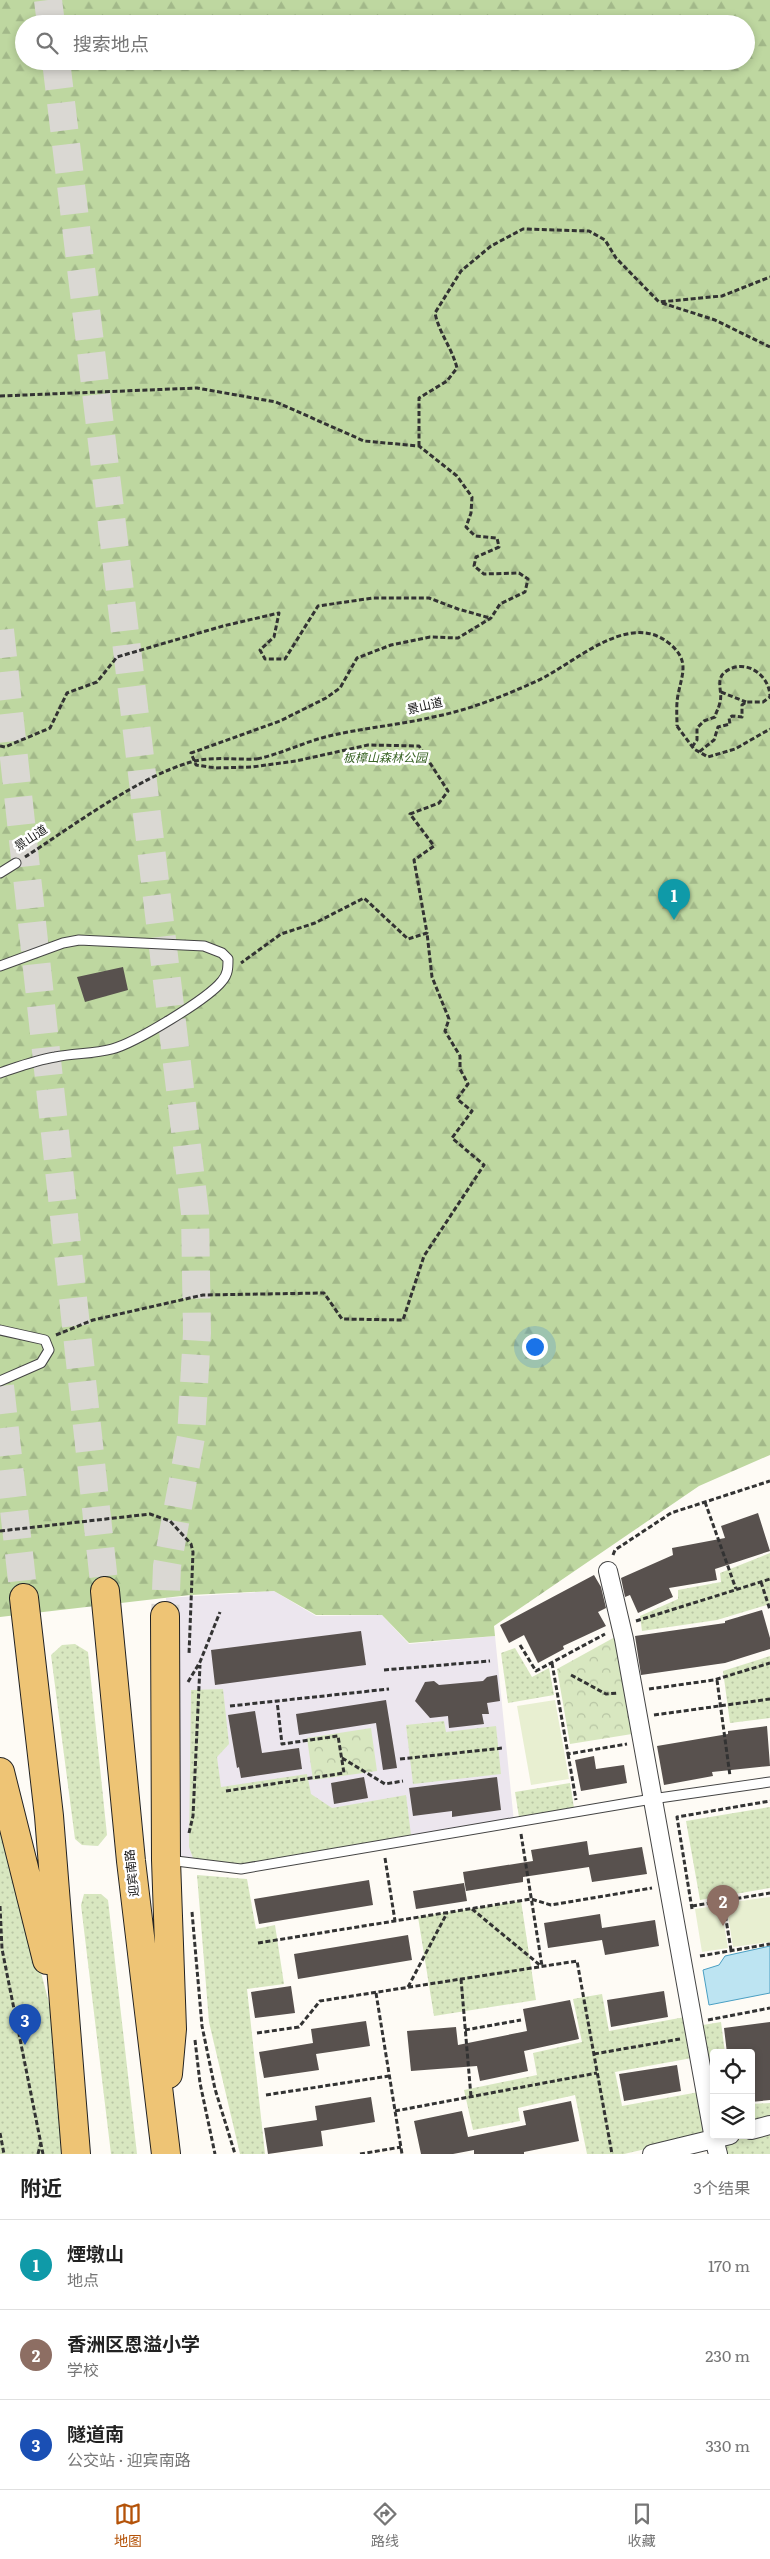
<!DOCTYPE html>
<html lang="zh">
<meta charset="utf-8">
<style>
body{margin:0;font-family:Literata,"Noto Sans SC",serif;background:#f6f6f6;color:#222}
.controls{position:absolute;right:15px;bottom:15px;display:grid;overflow:hidden;border-radius:5px;box-shadow:0 2px 8px #0003}
.controls button{width:45px;height:45px;display:grid;place-items:center;padding:0;border:0;border-bottom:1px solid #e0e0e0;background:#fff;color:#222;font:25px sans-serif}
.you{position:absolute;left:534px;top:1346px;width:18px;height:18px;margin:-12px;border:4px solid #fff;border-radius:50%;background:#1a73e8;box-shadow:0 0 0 8px #1a73e833}
.badge{display:grid;place-items:center;width:32px;height:32px;border-radius:50%;background:#b45309;color:#fff;font-size:16px;font-weight:700}
.pin{position:absolute;translate:-50% -41px;filter:drop-shadow(0 1px 2px #0008)}
.pin::after{content:'';position:absolute;top:26px;width:18px;height:15px;background:inherit;clip-path:polygon(0 0,100% 0,50% 100%)}
.list{margin:0;padding:0;list-style:none}
h2{display:flex;justify-content:space-between;align-items:center;height:65px;margin:0;padding:0 20px;font-size:21px}
h2 small{font-size:16px;font-weight:400;color:#767676}
.list li{display:grid;grid-template-columns:32px 1fr auto;gap:15px;align-items:center;box-sizing:border-box;height:90px;padding:0 20px;border-top:1px solid #e0e0e0}
.list b{display:block;font-size:19px;white-space:nowrap}
.list p{margin:0;font-size:16px;white-space:nowrap;color:#767676}
.list em{font-size:16px;font-style:normal;color:#767676}
.icon{flex:none;width:28px;height:28px;fill:none;stroke:currentColor;stroke-width:2;stroke-linecap:round;stroke-linejoin:round}
.map{position:relative;flex:none;width:770px;height:2154px;overflow:hidden}
.search{position:absolute;background:#fff;box-shadow:0 2px 8px #0003;left:15px;right:15px;top:15px;height:55px;display:flex;align-items:center;gap:12px;box-sizing:border-box;padding:0 18px;border-radius:28px;color:#767676;font-size:19px}
.sheet{height:335px;background:#fff}
nav{display:flex;justify-content:space-around;align-items:center;box-sizing:border-box;height:70px;border-top:1px solid #e0e0e0;background:#fff;font-size:14px;color:#767676}
nav a{display:grid;justify-items:center;gap:2px}
nav .on{color:#b45309}
.map>svg:first-child{display:block}
</style>
<div class="map">
<svg width="770" height="2154" viewBox="0 0 770 2154">
<defs>
<pattern id="grass-dots" width="8" height="8" patternUnits="userSpaceOnUse" patternTransform="scale(1.25)"><rect width="8" height="8" fill="#d8e7c0"/><path d="M2 2h.1M6 6h.1" fill="none" stroke="#b8c5a4" stroke-width="1.8" stroke-linecap="round"/></pattern>
<pattern id="forest-firs" width="22" height="20" patternUnits="userSpaceOnUse" patternTransform="scale(1.25)"><rect width="22" height="20" fill="#bed7a0"/><path d="M5 1l3.5 6h-7zM16 11l3.5 6h-7z" fill="#a2b889"/></pattern>
<pattern id="park-crowns" width="20" height="18" patternUnits="userSpaceOnUse" patternTransform="scale(1.25)"><rect width="20" height="18" fill="#d8e7c0"/><path d="M2 6a3 3 0 1 1 6 0M12 15a3 3 0 1 1 6 0" fill="none" stroke="#b8c5a4"/></pattern>
</defs>
<rect width="100%" height="100%" fill="#fefbf5"/>
<path fill="#ece6ee" d="M274,1591L316,1616L382,1615L409,1644L495,1636L514,1822L241,1868L166,1860V1598Z"/>
<path fill="url(#grass-dots)" d="M770,1553V1604L717,1620L642,1631L640,1616L678,1599V1590L721,1582L720,1573Z
M75,1644L88,1652L107,1835L98,1846L82,1845L75,1839L51,1655L62,1645Z
M515,1648L532,1677L549,1668L554,1695L508,1703L501,1653Z
M770,1656V1718L730,1723L723,1671Z
M223,1689L229,1744L217,1757L221,1787L307,1774L311,1794L332,1808L406,1795L411,1835L241,1865L193,1858L189,1847L191,1690Z
M444,1721L446,1732L496,1726L501,1774L413,1784L406,1725Z
M570,1783L574,1808L519,1817L515,1792Z
M770,1807V1888L700,1900L686,1821Z
M0,1814L57,2034L67,2154H0Z
M197,1875L247,1879L256,1929L275,1925L284,1984L247,1989L265,2154H240L209,2022Z
M84,1894H101L108,1900L137,2154H111L81,1905Z
M521,1901L536,2000L434,2016L418,1917Z
M602,1994L609,2031L685,2017L692,2058L615,2072L622,2106L699,2092L706,2135L624,2154H587L575,2095L518,2108L520,2121L473,2130L464,2090L537,2075L533,2053L582,2042L573,1999Z
M721,2022L725,2053H714V2120L697,2026Z
M770,2103V2121L751,2126V2104Z
M770,2131V2154H726L722,2143Z"/>
<path fill="url(#forest-firs)" fill-rule="evenodd" d="M0,0H770V1455L699,1486L494,1626L495,1636L409,1643L382,1615H316L274,1591L190,1595L0,1617ZM24,24H746V61H24Z"/>
<path fill="url(#park-crowns)" d="M615,1637L632,1734L570,1744L557,1669Z
M371,1728L377,1771L313,1780L307,1738Z"/>
<path fill="#e8efd1" d="M555,1700L569,1779L531,1785L517,1706Z
M770,1897V1942L733,1947L726,1903Z
M721,1905L728,1948L702,1952L695,1909Z"/>
<path fill="#bde4f2" stroke="#4a9fc3" d="M770,1946V1993L709,2005L703,1970L719,1965L725,1956Z"/>
<path fill="#58514e" d="M123,967L128,990L85,1002L77,977Z
M758,1513L770,1551L715,1569L717,1580L669,1588L673,1597L638,1613L630,1595L625,1597L621,1578L673,1555L672,1548L725,1538L721,1526Z
M594,1575L601,1587L606,1608L598,1612L606,1626L563,1646L564,1649L538,1663L524,1635L509,1643L500,1625Z
M762,1610L770,1638V1649L725,1663L641,1675L635,1636L725,1623V1621Z
M361,1631L366,1665L215,1685L211,1650Z
M497,1675L500,1701L487,1703L489,1714H482L484,1724L449,1728L448,1716L430,1718L415,1701L425,1682L434,1681L439,1685L483,1681L487,1677Z
M386,1700L397,1768L383,1770L376,1723L299,1735L296,1714Z
M255,1711L262,1753L299,1748L302,1769L241,1778L239,1767L237,1768L228,1715Z
M767,1726L770,1766L712,1772L713,1776L664,1785L657,1746L728,1734V1731Z
M594,1756L596,1769L624,1765L627,1783L581,1791L575,1760Z
M364,1777L368,1798L334,1804L331,1783Z
M497,1777L501,1810L452,1817V1811L413,1816L409,1788Z
M587,1841L589,1855L642,1847L647,1874L592,1882L589,1867L523,1877V1882L466,1891L463,1872L533,1861L531,1850Z
M369,1880L373,1905L259,1924L254,1899Z
M464,1883L467,1901L416,1909L413,1891Z
M600,1914L602,1928L655,1920L659,1946L605,1955L602,1940L548,1948L544,1923Z
M408,1935L412,1960L298,1979L294,1954Z
M291,1986L295,2013L255,2018L251,1992Z
M664,1991L668,2017L611,2027L607,2000Z
M570,2000L579,2039L524,2051L528,2071L480,2081L477,2066L411,2071L407,2031L456,2027L458,2045L527,2031L523,2009Z
M366,2021L370,2046L316,2054L319,2070L264,2078L259,2052L313,2043L311,2029Z
M770,2022V2100L751,2102V2053H727L724,2028Z
M677,2065L681,2091L624,2101L619,2074Z
M371,2097L375,2122L321,2131L323,2146L268,2154L264,2128L317,2120L315,2106Z
M571,2101L579,2141L524,2152V2154H474V2150L453,2154H421L414,2121L462,2111L468,2137L526,2125L523,2111Z"/>
<g fill="none" stroke-linecap="round" stroke-linejoin="round">
<path stroke="#dad8d3" stroke-width="28" stroke-dasharray="28 14" stroke-linecap="butt" d="M48,0L51,24
M56,61L195,1213L197,1333L191,1437L167,1566L165,1616
M0,630L105,1591
M0,1386L24,1598"/>
<g stroke="#444" stroke-width="11">
<path id="lane" d="M0,873L16,863
M0,966L63,943L79,940L204,946L222,953L228,959C228,968 228,974 222,981C208,999 135,1043 112,1049C94,1054 74,1053 55,1057C36,1060 18,1067 0,1073
M0,1330L45,1340L49,1350L41,1363L0,1381
M168,1860L241,1869L652,1799L770,1782"/>
</g>
<g stroke="#444" stroke-width="20">
<path id="street" d="M608,1571L624,1639L714,2139L718,2154
M751,2130L770,2125
M652,2154L730,2135"/>
</g>
<g stroke="#222" stroke-width="30">
<path id="primary" d="M105,1591L131,1861L166,2154
M24,1598L49,1816L76,2154
M165,1616L166,1860L172,2029L168,2074
M0,1772L47,1960"/>
</g>
<path stroke="#333" stroke-width="3" stroke-dasharray="5 2.5" stroke-linecap="butt" d="M662,303L715,320L770,347
M0,396L197,388L276,402L364,441L419,446L457,476L472,497L471,513L466,527L475,536L497,538L499,547L476,557L474,566L484,574L519,573L528,579L525,592L500,604L491,618L458,638L430,637L391,645L357,658L340,688L326,698L280,721L191,753L196,765L216,768L252,767L296,761L368,745L419,746L448,791L439,803L410,814L434,846L414,860L427,933L408,939L364,898L315,923L281,934L241,963
M419,446V398L447,381L457,368C452,348 439,333 435,313L461,271L491,246L523,229L589,231L605,240L616,258L659,302L722,296L770,277
M721,692L746,702
M677,726L694,749L708,757L735,749L770,729
M0,746L5,747L50,728L67,693L97,682L117,657L223,626L279,613L274,637L260,650L265,659H285L318,606L373,598H429L458,609L490,618
M692,747L697,740V728L704,721L715,717C716,712 719,708 720,702C723,692 715,680 725,672C745,657 770,675 770,697L763,702H746L742,705V717L732,716L729,718L730,724L718,727L714,740L699,752
M25,857C73,826 138,777 191,762C211,756 236,760 257,759
M56,1335L93,1320L203,1295L324,1293L342,1319L403,1320L424,1256L484,1165L452,1138L472,1111L457,1099L468,1084L460,1069V1056L445,1031L449,1019L432,977L427,933
M705,1502L736,1589
M0,1531L150,1514L170,1521L191,1544L193,1552L189,1654
M613,1555L615,1550L671,1513L770,1481
M761,1582L770,1610
M636,1621L770,1579
M520,1645L536,1671L605,1634
M552,1663L568,1754L627,1744
M384,1670L490,1661
M571,1675L606,1694L618,1693
M717,1680L730,1776
M188,1682L200,1662L220,1612
M649,1689L714,1680L770,1663
M230,1706L389,1689
M654,1715L770,1699
M568,1754L576,1800
M342,1758L385,1784L403,1781
M400,1759L503,1748
M226,1791L344,1773L338,1736L282,1744L277,1701
M189,1833L193,1816L200,1665
M521,1834L542,1966
M385,1858L395,1921
M723,1901L731,1950
M0,1906L2,1949L43,2154
M692,1906L770,1893
M472,1909L541,1966
M692,1909L677,1817L770,1801
M192,1912L202,2026L215,2089L235,2154
M258,1943L531,1899L551,1905L652,1888
M700,1956L770,1944
M461,1979L471,2097
M408,1987L447,1913
M376,1993L402,2154
M708,2020L770,2008
M465,2030L521,2020
M257,2033L299,2027L320,2001L577,1961L612,2154
M195,2040L200,2083L215,2154
M594,2054L680,2039
M266,2095L389,2076
M395,2111L597,2073
M0,2133L4,2154
M38,2154L41,2142
M360,2154L401,2147"/>
<use href="#lane" stroke="#fff" stroke-width="9"/>
<use href="#street" stroke="#fff" stroke-width="18"/>
<use href="#primary" stroke="#eec475" stroke-width="28"/>
<path stroke="#333" stroke-width="3" stroke-dasharray="5 2.5" stroke-linecap="butt" d="M257,759C281,754 304,742 329,736C363,728 399,725 433,717C469,710 504,696 537,681C574,664 629,609 670,644C690,661 682,674 678,695C676,705 677,716 677,726"/>
</g>
<g text-anchor="middle" stroke-width="5" stroke-linejoin="round" paint-order="stroke">
<g font-size="12" fill="#111" stroke="#fff">
<text transform="translate(425 706) rotate(-13)" y="4">景山道</text>
<text transform="translate(31 838) rotate(-33)" y="4">景山道</text>
<text transform="translate(132 1873) rotate(-96)" y="4">迎宾南路</text>
</g>
<g font-size="12" font-style="italic" fill="#396425" stroke="#fff">
<text x="385" y="762">板樟山森林公园</text>
</g>
</g>
</svg>
<div class="controls">
<button><svg class="icon" aria-label="locate" viewBox="0 0 24 24"><circle cx="12" cy="12" r="6"/><path d="M12 2v4M12 18v4M2 12h4M18 12h4"/></svg></button>
<button><svg class="icon" aria-label="layers" viewBox="0 0 24 24"><path d="M12 4l9 5-9 5-9-5zM3 14l9 5 9-5"/></svg></button>
</div>
<div class="you"></div>
<div class="pin badge" style="left:674px;top:920px;background:#0f9aa8">1</div>
<div class="pin badge" style="left:723px;top:1926px;background:#8d6e63">2</div>
<div class="pin badge" style="left:25px;top:2045px;background:#1a4fb4">3</div>
<div class="search"><svg class="icon" aria-label="search" viewBox="0 0 24 24"><circle cx="10" cy="10" r="6"/><path d="M15 15l6 6"/></svg>搜索地点</div>
</div>
<section class="sheet">
<h2>附近<small>3个结果</small></h2>
<ul class="list">
<li><span class="badge" style="background:#0f9aa8">1</span><div><b>煙墩山</b><p>地点</p></div><em>170 m</em></li>
<li><span class="badge" style="background:#8d6e63">2</span><div><b>香洲区恩溢小学</b><p>学校</p></div><em>230 m</em></li>
<li><span class="badge" style="background:#1a4fb4">3</span><div><b>隧道南</b><p>公交站 · 迎宾南路</p></div><em>330 m</em></li>
</ul>
</section>
<nav>
<a class="on"><svg class="icon" aria-label="map" viewBox="0 0 24 24"><path d="M3 6l6-2 6 2 6-2v14l-6 2-6-2-6 2zM9 4v14M15 6v14"/></svg>地图</a>
<a><svg class="icon" aria-label="directions" viewBox="0 0 24 24"><path d="M12 3l9 9-9 9-9-9zM9 14v-3h6M13 9l2 2-2 2"/></svg>路线</a>
<a><svg class="icon" aria-label="saved" viewBox="0 0 24 24"><path d="M7 4h10v16l-5-4-5 4z"/></svg>收藏</a>
</nav>
